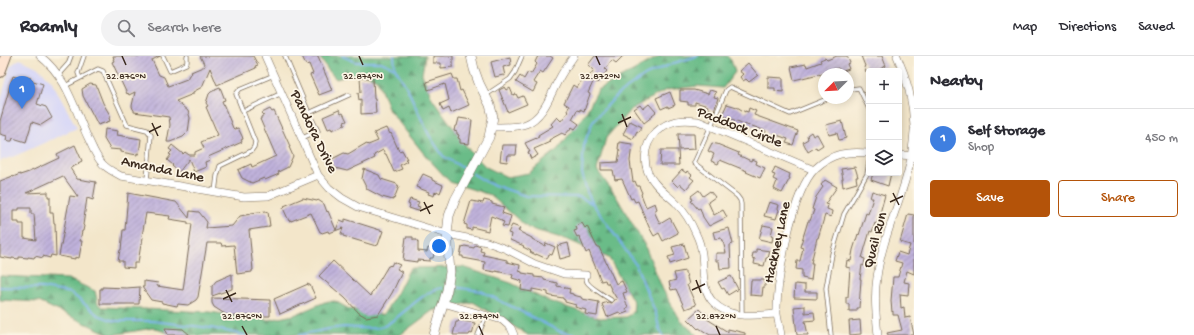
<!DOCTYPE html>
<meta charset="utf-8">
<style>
body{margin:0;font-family:"Gochi Hand",sans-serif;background:#f2f2f3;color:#2b2b33}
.controls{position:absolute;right:12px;top:12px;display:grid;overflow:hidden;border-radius:4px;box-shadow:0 2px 10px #0003}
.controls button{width:36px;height:36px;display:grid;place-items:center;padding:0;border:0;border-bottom:1px solid #e1e1e2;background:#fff;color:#2b2b33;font:20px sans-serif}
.compass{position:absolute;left:818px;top:12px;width:36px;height:36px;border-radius:50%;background:#fff;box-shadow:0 2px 10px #0003;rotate:246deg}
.you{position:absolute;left:439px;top:190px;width:14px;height:14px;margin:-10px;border:3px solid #fff;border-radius:50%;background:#1a73e8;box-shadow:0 0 0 6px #1a73e833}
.badge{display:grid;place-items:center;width:26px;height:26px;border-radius:50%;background:#b45309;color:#fff;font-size:13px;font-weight:700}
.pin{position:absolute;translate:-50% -33px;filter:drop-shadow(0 1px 2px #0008)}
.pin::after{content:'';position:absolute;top:21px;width:14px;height:12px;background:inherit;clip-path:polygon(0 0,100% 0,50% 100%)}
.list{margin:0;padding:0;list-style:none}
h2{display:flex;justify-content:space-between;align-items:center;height:52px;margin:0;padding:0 16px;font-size:17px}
h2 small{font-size:13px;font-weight:400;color:#7c7c81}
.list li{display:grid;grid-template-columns:26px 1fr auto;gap:12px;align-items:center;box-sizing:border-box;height:60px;padding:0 16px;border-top:1px solid #e1e1e2}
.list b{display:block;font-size:15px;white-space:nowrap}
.list p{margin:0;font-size:13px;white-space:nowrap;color:#7c7c81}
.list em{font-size:13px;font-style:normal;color:#7c7c81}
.actions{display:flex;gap:8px;padding:12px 16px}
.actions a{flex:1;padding:9px 0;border:1px solid #b45309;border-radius:4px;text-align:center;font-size:14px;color:#b45309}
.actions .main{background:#b45309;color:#fff}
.icon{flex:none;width:22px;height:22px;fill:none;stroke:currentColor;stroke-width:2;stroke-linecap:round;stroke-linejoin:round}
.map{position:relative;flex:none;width:914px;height:279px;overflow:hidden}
header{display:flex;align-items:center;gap:24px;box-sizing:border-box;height:56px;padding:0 20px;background:#fff;border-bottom:1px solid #e1e1e2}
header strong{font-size:19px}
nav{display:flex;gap:22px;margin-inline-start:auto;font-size:14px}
.search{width:280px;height:36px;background:#f2f2f3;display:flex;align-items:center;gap:10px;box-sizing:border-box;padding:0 14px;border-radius:22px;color:#7c7c81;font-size:15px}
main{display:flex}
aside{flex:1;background:#fff}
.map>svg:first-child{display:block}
</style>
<header>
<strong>Roamly</strong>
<div class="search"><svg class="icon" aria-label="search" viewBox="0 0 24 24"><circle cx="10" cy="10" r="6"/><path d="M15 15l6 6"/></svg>Search here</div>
<nav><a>Map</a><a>Directions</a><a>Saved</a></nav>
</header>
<main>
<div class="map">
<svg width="914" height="279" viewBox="0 0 914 279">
<defs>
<pattern id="forest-firs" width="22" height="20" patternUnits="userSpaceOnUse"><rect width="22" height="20" fill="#6bbc88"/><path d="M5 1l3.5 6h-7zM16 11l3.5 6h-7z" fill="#59996f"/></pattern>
<pattern id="building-hatch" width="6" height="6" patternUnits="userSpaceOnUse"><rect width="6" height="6" fill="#c0b2db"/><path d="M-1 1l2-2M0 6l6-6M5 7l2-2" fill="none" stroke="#9d91b1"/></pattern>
</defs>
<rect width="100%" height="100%" fill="#fcf5e5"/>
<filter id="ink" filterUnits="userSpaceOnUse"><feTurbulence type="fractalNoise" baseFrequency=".025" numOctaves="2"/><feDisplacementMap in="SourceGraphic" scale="8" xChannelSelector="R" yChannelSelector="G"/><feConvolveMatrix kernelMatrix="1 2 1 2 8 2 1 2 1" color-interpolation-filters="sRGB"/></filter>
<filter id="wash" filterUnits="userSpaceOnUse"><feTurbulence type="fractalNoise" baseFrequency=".012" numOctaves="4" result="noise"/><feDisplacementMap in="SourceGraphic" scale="16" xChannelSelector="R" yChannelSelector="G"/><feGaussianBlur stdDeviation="0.9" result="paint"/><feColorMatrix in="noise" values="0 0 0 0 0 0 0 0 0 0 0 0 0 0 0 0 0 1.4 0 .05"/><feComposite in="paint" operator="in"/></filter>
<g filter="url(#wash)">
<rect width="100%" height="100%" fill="#f3e6ca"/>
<path fill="#d7d7f8" d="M20,3L37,11L51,24L77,72L15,100L0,105V48L10,10Z"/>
<path fill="url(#forest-firs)" stroke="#537353" d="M319,0H425L422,18L432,42L469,94L486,111L507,121L529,117L558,93L585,58L598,34L660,0H727L731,4L735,16L723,32L698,30L666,34L631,53L606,82L597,114L616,140L644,188L663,234L681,265L697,279H528L473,246L432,255L400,279H175L153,272L111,279L39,246L0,244V220L68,223L95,235L98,248L102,251L209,256L269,264L294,259L325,246L335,245L349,253L383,259L398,235L410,212L463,211L511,227L548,245L600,262L627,261L633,256L634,247L609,202L568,184L528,172L490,139L450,126L425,99L389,54L377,23L361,16L336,23L328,14Z"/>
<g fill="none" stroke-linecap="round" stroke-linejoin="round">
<path stroke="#79b2e9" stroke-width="2" d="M342,0L356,6H381L395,12L406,30L429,79L443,100L468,115
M394,0L395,12
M473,118L488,127L526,140L580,141L593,148L636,209L656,258L659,272L663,279
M593,148L587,136L582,117L584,88L593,65L617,39L646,19L674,7L698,0
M0,231L42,232L71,237L98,259L114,265H152L211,272L245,279
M454,231L481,235L561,276L577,279
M299,279C314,276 329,272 344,271C354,271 376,275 384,270C402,261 423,234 442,232"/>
</g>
<g id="blocks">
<path fill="url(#building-hatch)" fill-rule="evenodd" d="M113,0H160L152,4L159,19L164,21L168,30L187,23L189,19L192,17L191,16L205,10L200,0H253L258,9L255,10L256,12L217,29L210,12L202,31L193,36V38L176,45L188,55L190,62L188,76L183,81L170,86H167L170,69L169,61L134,56V54L133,53L132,50L135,36L129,39L128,37L127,38L112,6L114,5L113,3H114Z
M302,0H318L332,34L319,39L310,19L313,18L309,8L306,9Z
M433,0H453V11L441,12V7H433Z
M538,0H550L553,2L543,17L540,15L533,26L537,28L533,36L516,26L520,20L524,23L528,16L531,18L537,8L535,6Z
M595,0H623L616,7L612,4L605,13L607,15L597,27L594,24L588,37L590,38L584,55L580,53V55L577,54L572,63L579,68L575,73L572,71L565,79L562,77L549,84L550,86L534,93L538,99L531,103L528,96H530L525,87L539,81L538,79L553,70L551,68L557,61L561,65L568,56L567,55L569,50L564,47L573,29L577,32L582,23L585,25L594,14L588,9Z
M837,0H847L850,7L847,8L849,13L840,16L838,12L820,19L819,18L794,24L791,11L806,8L807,11L821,6L820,4L825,2L827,4Z
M861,0H882L886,10L880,13L881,15H869L866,16L864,11L865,10Z
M510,1L511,9L503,11L505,20L503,19L495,21L491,6Z
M748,7L758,19L749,26L746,23L743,25L740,21L743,18L739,15Z
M452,18L454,23H457L460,35L462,34L469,49L451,57L449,52L443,55L440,48L449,44L445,28L428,34L426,26Z
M13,20L23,23L24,20L31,22L30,24L43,28L37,48L46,51L52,62L41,69L32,66L26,86L13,82L12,85H10L6,84L7,80L0,78V65Z
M768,21L783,22V36L775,35V32H768Z
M360,22H373L374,43H375L376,57L361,58V43L359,44L358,37L361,36Z
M90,28L96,29L103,47L111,61L109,62L110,65L98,69L83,40L82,33Z
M220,31L225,44L222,45L233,72L234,73L238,72L242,80L243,83L241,84L242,86L208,101L210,104L205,106L206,111L194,116L189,103L179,116L172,110L173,109L167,104L171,99L169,98L172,95L169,93L172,89L183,98L185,96L189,99H195V96L204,92L201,86L218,79L206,51L208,50L206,47L209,38L211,36L215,34V33Z
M505,31L507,34L510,32L513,39L516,38L518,42L523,40L527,48L508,56L499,34Z
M680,34H694L708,38L710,34L716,36L714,41L718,42L714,55L707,52L708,50L695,46V49H688V46L680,45Z
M670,36L675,49L668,52V50L661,53L656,42Z
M649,48L656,56L652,59L653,60L644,67L634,53L640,49L643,53Z
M727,48L737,51L745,56V55L748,56L749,52L756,55L754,59L798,75L793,89L786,87L788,83L774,78L773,81L765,77L766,75L755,71L749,69V70L722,59Z
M270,53L272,56L274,55L289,88L290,91H289L293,100L288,111L278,116L279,118L265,124L264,122L252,127L242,122L238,114L251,108L252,111L276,100L260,63H261V61L264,59L262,57Z
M339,54L341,58L343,57L347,65L344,66L345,69L332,74L331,72L328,73L323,61Z
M459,62L472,64L469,88L460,87V83L458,82L459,79L457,78V76L454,75L455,70H457Z
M630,65L642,71L639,76L637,75L633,83L623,78Z
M842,65L846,82L839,84L837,77L829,79L826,69Z
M386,72V73L387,72L390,78L391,77L399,95L402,94L407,103H405L407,105L400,109L402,113L394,116L386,98H385L383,94L374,99L375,102L347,115L335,112L330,104L344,97L348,98L365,88V89L367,88L368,89L378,85L374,77Z
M105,73L118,75L117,79L141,83L139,98L137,97V99L121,96V94L110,93L104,83Z
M811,76L813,80L817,78L823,89L817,93L816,91L808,96L803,86L808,83L807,79Z
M678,78H694L695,93L679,94Z
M619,86L632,88L630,105L633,126L635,125L637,130H639L642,137L641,138L646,151L655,147L657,153L654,155L660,168L670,162L678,177L663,185L659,177L654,180L649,171L638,145L635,146L633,142L631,143L622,123L615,124L613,114H601V107L618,106L620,94L618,93Z
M712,87L716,88H717L739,97L738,99L751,105L752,103L757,105L756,108L765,112L760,122L746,116L747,115L720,104L718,108L711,105L714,98L708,95Z
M75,89L82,105L78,107L79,108L70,112L77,123L96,126L93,144L87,142L83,169L84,170L83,175H82L80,185H82L79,202L75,201V203L59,200L70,140L78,141L63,120L26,137L48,136V141H50V157H53L54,167H55L56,200L51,199L50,202L43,200V202L35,200L34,202L28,201V202L19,201V203L12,202V203L0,201V125L13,120V121L20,118V119L29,116L59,102L57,98ZM19,152H31V158H34L36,184L24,182V168H19V166H13V154H19Z
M502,89H517L516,99H508L507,106L500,105Z
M661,94H678L679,109H660Z
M775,111L790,118L789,122H790L782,137L774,133L777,125L773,123L775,119L772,118Z
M855,111L858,121H856L857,127L843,131L842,123H843L841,113Z
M364,113L379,119L381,123L397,128V129L399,130L394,143L393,142V144L382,141L367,133L362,123Z
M682,114L686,117L687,115L692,119L690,121L694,124L686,133L680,128L678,131L672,125Z
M873,117H891L888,130L871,124Z
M423,118L432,122V124L443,129L440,137L437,135L436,137L435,136L434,140L428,138L429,136L416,131Z
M825,124L837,131L825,148L828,149L827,153L832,155L831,161L825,159L818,182H817L811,207H813L811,224L802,222V214L796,213L797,205H800L803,192L800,191L808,165H810L814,154L812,153L816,141L823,131L821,129Z
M699,134L703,140L710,135L715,141L708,146L714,159L723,154L727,161L709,170L703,161L700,152L698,153L691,145L693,144L691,140Z
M872,135L885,139L877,168L875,167L872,176L870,175L862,202L865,203L864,210L862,209L860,223H861L859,252H857V255H849V248H846V241H848L850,212L846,211L847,204L851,205L853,194L858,178L859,179L866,157L868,158L873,142H870Z
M128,137L176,146L189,162L190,155L199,156L207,166L206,172L232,170L240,160L251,158V157L266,155L267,156H268L270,170H268V171L249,174L253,214H252V216L237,218L234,189L222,190L221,187H207L198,241L196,244L188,249L178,248L177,250L162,247V246L151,244L142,231H144V225L158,227L157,230L183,234L192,168H188V166L169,163L170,160L146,157L142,180L143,181L142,188H141L138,207H134V212L123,211V205H118L120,194H121L123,174H125Z
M303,142L317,145L318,144L324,148L327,156L328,155L336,174L340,164L345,166V163L383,175L378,189H377L376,190L343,180V178H341L343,172L329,177L328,175L322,177L321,176H320L311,157L291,165V164L289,165L283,152L285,151L284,150Z
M410,143L419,146L417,150L420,151L418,155L409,152L410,149L408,148Z
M484,144L492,146V148L504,151L502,157L511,160L508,171L502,170L504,166L501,165V164L491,160L488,175L472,171V174L467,173V169L464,168L471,145L483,147Z
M769,146L779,149L778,153L779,154L776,163L764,160Z
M908,158L914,159V218L907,215L904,226L909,227L908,239L900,238L901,252L904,251L905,262L910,261L914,279H888L887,277L902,274L898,259H893V255L892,256L891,245L893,221H898L902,207L895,205L898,196L907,199L910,189L900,186Z
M582,167L585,172L587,170L597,191H599L616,228L622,225L627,236L623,237L628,252L626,253L628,256L620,259L619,256L607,261L602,248L608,246L612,247L614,244L617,243L612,235L608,227H606L605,224L601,225L589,195L586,197L579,180L577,181L574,175L577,174L576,170Z
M512,169L520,172L518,175L532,182V183L545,190L546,187L555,191L552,199L549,198L547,203L536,198V199L530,196L531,195L523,191L524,190L510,184L511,178L508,177Z
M763,169L773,171L771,179L773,180L772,186L759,183Z
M729,172L733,188L730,189L731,212L720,213L719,205H716V197H726L723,185H722L721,182L715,183L713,176Z
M406,181H413V184H417V185L418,186V195L427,196L428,192L435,193L433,202H430V205L417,204V206L403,204Z
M568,187L571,200L560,203L557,190Z
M684,188L688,202L670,208L668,201L675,199L672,191Z
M475,189L481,191L480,195L484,196L483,199L507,204V206L520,209L519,215L522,216V217L534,219V221L544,222V224L557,227V230L570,233L569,237L573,238V239L581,241L582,243L599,246L597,260L585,258L586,254L575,251L576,249L565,246V244L563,243V242L551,240L548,239V236L532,233V236L521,234L522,225L512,222L513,219L511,218L495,215V216L484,214L485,206L463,202V200H460L462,191L465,190L474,192Z
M756,193L770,195L768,202H766L764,210L754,208L755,203L752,202L753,197H756Z
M333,205L370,240L388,210H389L390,209L391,210L393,206L400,209L397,213L402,216L392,237L378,259L366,261L359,257L345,242L319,220Z
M685,215V218H686L689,228L687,229L696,249L685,253L676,233L671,234L669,226L676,224L674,217Z
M232,218V233L212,240V230L216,225Z
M731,220L738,233L728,239L724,232L722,233L718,226Z
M751,224H765V231H763L762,240L750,239Z
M308,228V229H310L316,242L280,258L274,243Z
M795,228L805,229V236H817V243L794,242Z
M102,231L126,232L140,231L139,248H100V233H102Z
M212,242L270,244V260H228L214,251L212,247Z
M805,250V257L814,256L815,264L805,265L808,279H797L794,251Z
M699,253L704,258L705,256L710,261L707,263L728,276V273L745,277V279H710L699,272L698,273L688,263Z
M459,264L475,267L472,278L470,277L469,279H453L456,266H458Z
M860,264L861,278L850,279L849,265Z
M165,272L183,273L190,279H168Z"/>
</g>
</g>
<g filter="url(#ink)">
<use href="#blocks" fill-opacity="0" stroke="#7b6c5a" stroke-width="1"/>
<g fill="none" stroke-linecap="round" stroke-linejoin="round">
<g stroke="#7b6c5a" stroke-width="5">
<path id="service" d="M163,0L170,15L186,8L187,6V0
M285,0L309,57
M59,18L68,8L71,0
M80,22L78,17L84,0
M65,30L98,13L103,15L127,69L147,74L151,79L147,124
M848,34L851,33L859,32L869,53
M486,39L510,23L515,16L522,0
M243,55L282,37
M302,82L318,75L309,57L349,39
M215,136L217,120L220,110L251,95L254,91L255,86L236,38L240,33L274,19
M586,219C586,221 586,224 587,226C589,230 606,241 611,244
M742,259L741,148L740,144L737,140L694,107L711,70L726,34L730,31L790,58L829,42
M478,279L486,260
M831,279L826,232L832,198L844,158L867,118L869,106"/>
</g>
<g stroke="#7b6c5a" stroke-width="8">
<path id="minor" d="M40,0C67,21 74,52 88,82C92,90 95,99 101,106C106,113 114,116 121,120L244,141L268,140L318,119
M265,0L318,119L329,132L342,142L358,151L447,178L487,186L506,193L535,208L564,218L586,219
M897,0C907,22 913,45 914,70
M491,71C503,71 515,72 526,68C544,61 550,39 559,23C563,15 569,7 574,0
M899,99L914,100
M443,247L502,264L511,272L514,279
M777,258C756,259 731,264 714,247C701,234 704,215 702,198C701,191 699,184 696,178C691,166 685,156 676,147C669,140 660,134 654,126C642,112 642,90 656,76C669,64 680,63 698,65L814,114
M781,279C780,272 778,265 777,258C776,225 792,134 816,112C832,97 847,95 869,97
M878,279C876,260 874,240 877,221C882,183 900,148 909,111C912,99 913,87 914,75"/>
</g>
<g stroke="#7b6c5a" stroke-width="10">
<path id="tertiary" d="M434,279L447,234L450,216L447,178L449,160L455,144L489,81L493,61L490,49L479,27L474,13L471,0"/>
</g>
<g stroke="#7b6c5a" stroke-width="12">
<path id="secondary" d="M0,16L6,0"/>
</g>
<use href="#service" stroke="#fff" stroke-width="3.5"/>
<use href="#minor" stroke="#fff" stroke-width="7"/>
<use href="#tertiary" stroke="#fff" stroke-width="9"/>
<use href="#secondary" stroke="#fde4d1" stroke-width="10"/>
</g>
</g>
<path fill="none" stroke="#3b2a1e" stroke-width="1.5" d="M122,0L126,9M359,0L363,9M596,0L600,9M622,58L627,71M152,67L158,80M618,67L631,61M149,76L161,70M893,137L899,149M424,146L430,158M890,146L903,140M420,155L433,149M696,224L701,237M226,234L232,246M692,234L705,228M223,243L236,237M242,270L247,279M479,270L483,279M716,270L720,279"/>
<g text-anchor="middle" stroke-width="3.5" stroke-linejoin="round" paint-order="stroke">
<g font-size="15" fill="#3b2a1e" stroke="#fcf5e5">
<text transform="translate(740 70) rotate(21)" y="5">Paddock Circle</text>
<text transform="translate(315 75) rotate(64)" y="5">Pandora Drive</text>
<text transform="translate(163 112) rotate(12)" y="5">Amanda Lane</text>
<text transform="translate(874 184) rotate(-75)" y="5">Quail Run</text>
<text transform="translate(776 186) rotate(-78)" y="5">Hackney Lane</text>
</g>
</g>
<g font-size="10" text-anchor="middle" fill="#3b2a1e" stroke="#fcf5e5" stroke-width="3.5" stroke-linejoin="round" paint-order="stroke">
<text x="126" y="23">32.876°N</text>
<text x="363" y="23">32.874°N</text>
<text x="600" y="23">32.872°N</text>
<text x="242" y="263">32.876°N</text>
<text x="479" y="263">32.874°N</text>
<text x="716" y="263">32.872°N</text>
</g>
</svg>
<div class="controls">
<button>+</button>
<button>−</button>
<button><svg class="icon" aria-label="layers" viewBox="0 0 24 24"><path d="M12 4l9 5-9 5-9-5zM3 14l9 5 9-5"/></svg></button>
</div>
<svg class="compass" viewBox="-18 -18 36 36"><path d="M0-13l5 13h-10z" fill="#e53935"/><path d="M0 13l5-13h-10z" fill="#7c7c81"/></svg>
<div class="you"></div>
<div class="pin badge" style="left:22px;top:53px;background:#3f7fe0">1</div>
</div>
<aside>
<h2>Nearby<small></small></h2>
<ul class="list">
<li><span class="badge" style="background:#3f7fe0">1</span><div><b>Self Storage</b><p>Shop</p></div><em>450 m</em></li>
</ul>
<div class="actions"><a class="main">Save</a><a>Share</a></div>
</aside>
</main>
